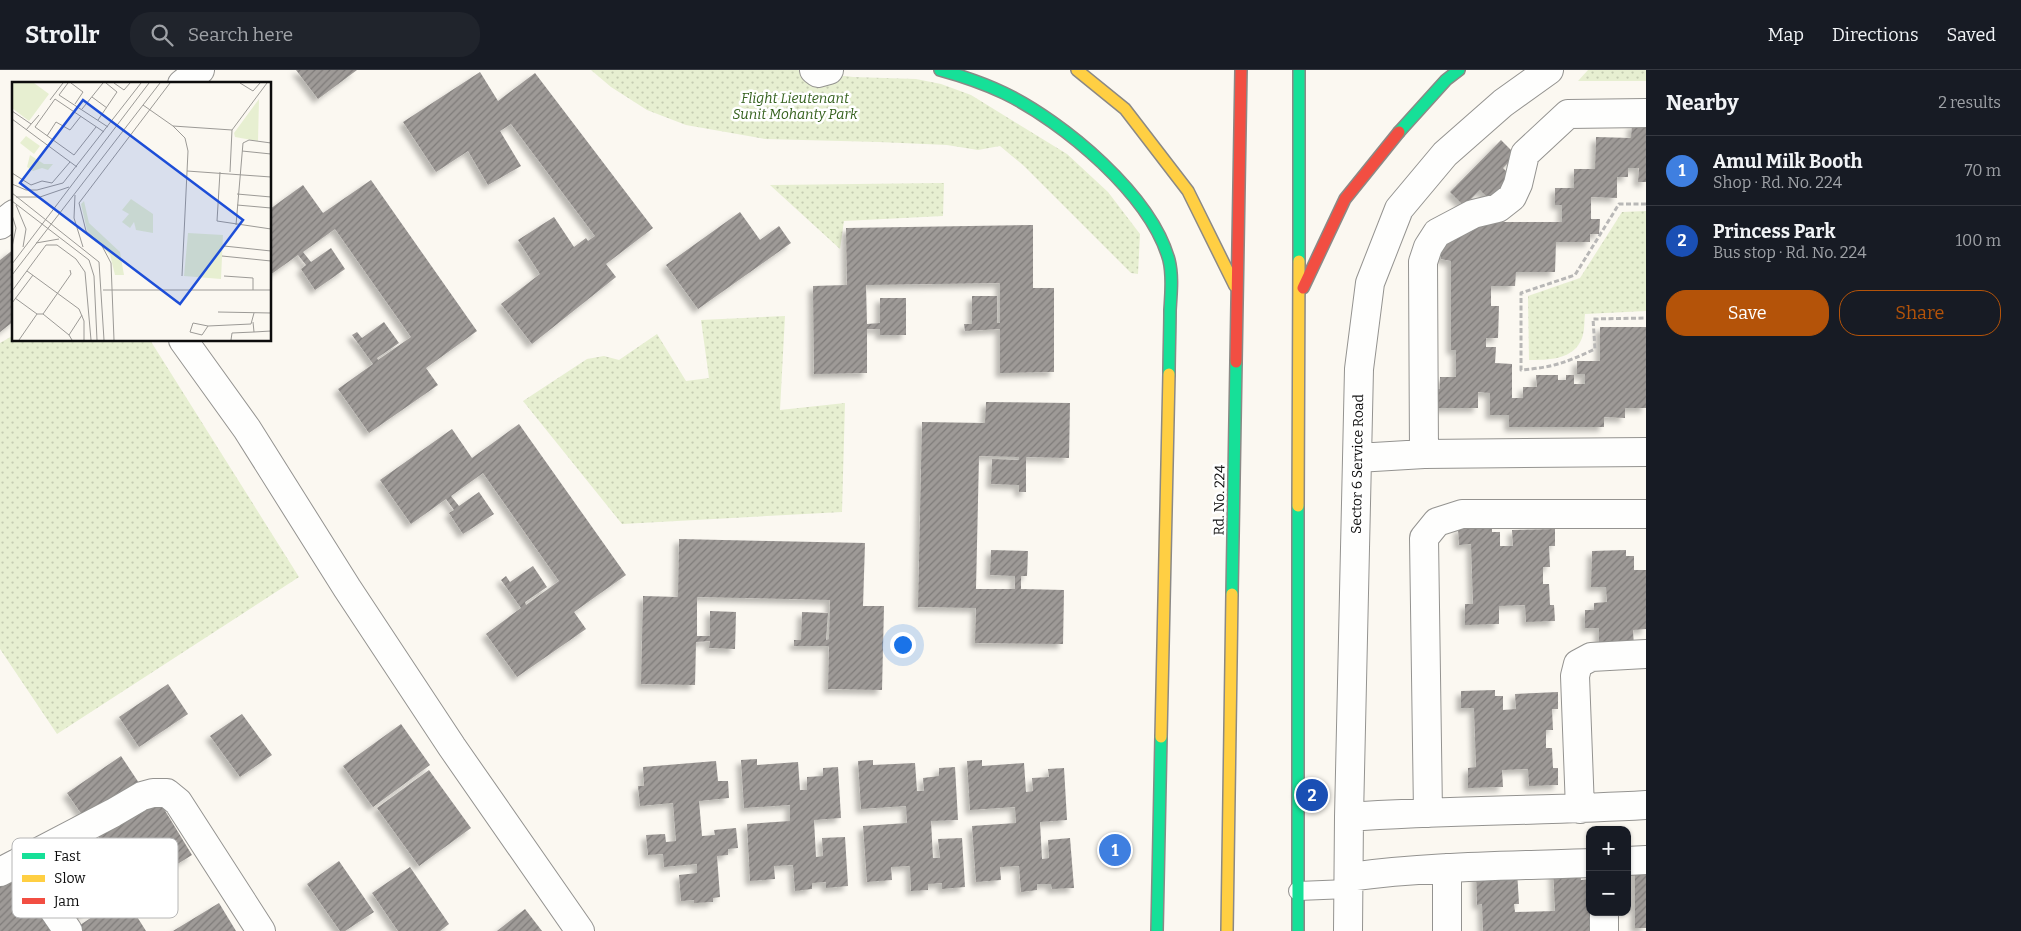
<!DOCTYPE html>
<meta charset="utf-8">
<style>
body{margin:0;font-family:Bitter,serif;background:#20242c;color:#f1f3f6}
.controls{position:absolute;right:15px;bottom:15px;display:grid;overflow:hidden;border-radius:10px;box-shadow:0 1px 4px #0004}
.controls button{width:45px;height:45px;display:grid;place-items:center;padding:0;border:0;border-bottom:1px solid #363941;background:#171b24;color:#f1f3f6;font:25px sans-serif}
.you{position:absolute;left:902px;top:574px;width:18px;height:18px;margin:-12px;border:4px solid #fff;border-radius:50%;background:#1a73e8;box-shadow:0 0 0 8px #1a73e833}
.badge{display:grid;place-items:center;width:32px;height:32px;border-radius:50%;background:#b45309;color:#fff;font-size:16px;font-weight:700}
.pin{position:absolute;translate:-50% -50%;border:2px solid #fff;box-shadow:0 1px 5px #0006}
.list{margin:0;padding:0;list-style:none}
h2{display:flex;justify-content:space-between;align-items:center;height:65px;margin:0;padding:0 20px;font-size:21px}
h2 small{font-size:16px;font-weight:400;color:#9ea1a6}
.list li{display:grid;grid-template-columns:32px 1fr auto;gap:15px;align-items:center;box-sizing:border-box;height:70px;padding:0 20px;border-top:1px solid #363941}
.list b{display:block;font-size:19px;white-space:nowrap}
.list p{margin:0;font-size:16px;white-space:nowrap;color:#9ea1a6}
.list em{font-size:16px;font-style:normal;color:#9ea1a6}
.actions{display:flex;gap:10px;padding:15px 20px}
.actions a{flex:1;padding:11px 0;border:1px solid #b45309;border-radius:20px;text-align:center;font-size:18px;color:#b45309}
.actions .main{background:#b45309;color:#fff}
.icon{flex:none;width:28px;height:28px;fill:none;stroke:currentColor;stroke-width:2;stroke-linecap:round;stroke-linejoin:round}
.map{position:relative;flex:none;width:1646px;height:861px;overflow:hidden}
header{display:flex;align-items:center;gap:30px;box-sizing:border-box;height:70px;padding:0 25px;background:#171b24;border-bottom:1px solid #363941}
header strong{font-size:24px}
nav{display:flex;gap:28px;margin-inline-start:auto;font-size:18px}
.search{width:350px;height:45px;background:#20242c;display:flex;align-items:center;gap:12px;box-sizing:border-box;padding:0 18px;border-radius:20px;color:#9ea1a6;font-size:19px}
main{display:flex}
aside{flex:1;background:#171b24}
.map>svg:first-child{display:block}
</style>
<header>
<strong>Strollr</strong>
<div class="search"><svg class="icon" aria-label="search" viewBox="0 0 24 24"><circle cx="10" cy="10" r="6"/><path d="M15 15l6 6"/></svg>Search here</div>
<nav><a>Map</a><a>Directions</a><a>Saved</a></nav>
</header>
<main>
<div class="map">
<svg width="1646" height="861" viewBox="0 0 1646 861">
<defs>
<pattern id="grass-dots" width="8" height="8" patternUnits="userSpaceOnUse" patternTransform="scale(1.25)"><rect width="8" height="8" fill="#e7efd1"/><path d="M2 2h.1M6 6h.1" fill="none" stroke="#c5ccb2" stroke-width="1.8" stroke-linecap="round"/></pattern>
<pattern id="building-hatch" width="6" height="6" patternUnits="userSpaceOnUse" patternTransform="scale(1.25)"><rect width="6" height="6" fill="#9e9a97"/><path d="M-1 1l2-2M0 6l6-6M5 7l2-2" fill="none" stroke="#7f7c7a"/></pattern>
<filter id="shadow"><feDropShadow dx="-4.5" dy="4.5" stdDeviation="2.5" flood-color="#0004"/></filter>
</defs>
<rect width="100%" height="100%" fill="#fbf8f1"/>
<path fill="url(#grass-dots)" d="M591,0H797L853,7L916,9L941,14L971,25L1067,84L1108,122L1140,164L1138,204L1131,203L1024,96L1000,76L978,80L947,75L879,72L765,69L686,55L647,40L611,17Z
M1588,0H1646V11H1578Z
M944,113L943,146L844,151L840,179L770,115Z
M1646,141V241L1585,244C1584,251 1585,260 1582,268C1574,290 1548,290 1529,290L1528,226L1580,208L1622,142Z
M785,246L780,340L845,333L842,442L622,454L523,331L587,289L604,286L619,290L657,264L686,311L709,308L701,250Z
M14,265V270H150L299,507L57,664L0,579V273Z"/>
<path fill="url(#building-hatch)" filter="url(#shadow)" d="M296,0H357L318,29Z
M480,2L498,31L535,3L653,158L606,194L616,207L532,274L501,234L540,204L518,170L554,147L574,177L586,168L588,171L595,166L511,54L500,61L521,96L488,115L468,81L436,102L403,52Z
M1632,54H1646V112H1638L1639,98H1628V107H1617V128L1591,127V149H1600L1599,164H1590V172H1556L1555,202H1516L1515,216H1491V236H1499L1498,268H1486V277H1496L1495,293L1512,294V328H1523V317H1537L1536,305H1558V310H1566V305H1574V314H1585V304H1577V291H1600V257H1646V338H1625V348L1604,347V357H1509V345H1490V323L1478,322V338H1431V319H1440V307H1456V280H1451V191L1441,189V165L1495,152H1562V135H1555V118H1574V99H1595L1596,67L1631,68Z
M1501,70L1516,85L1503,98L1513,108L1491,131L1480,120L1464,136L1450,122Z
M371,110L477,261L426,298L438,315L369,363L338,319L373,294L352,265L357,262L362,268L384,252L399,273L377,288L378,290L411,267L335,159L303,182L311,192L331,178L345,199L315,220L301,199L306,195L298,185L270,205V139L303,115L323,143Z
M740,142L760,170L779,156L791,173L698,239L666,195Z
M1033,155V218H1054V302L1000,303V259L965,261L964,254H972V226H997V253H1000V213L866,215L867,254L880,253V228H906V265H880V259H867V303L814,304L813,216L847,215L846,158Z
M14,179V251L0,262V190Z
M986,332L1070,333L1069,388L1026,387V422H1019V415L991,414L992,389L1019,390V387L979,386L976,519H1015V506L990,505L991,480L1028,481L1027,506H1021V519L1064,520L1063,574L975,573L976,538L918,537L922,352L985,353Z
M519,354L626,505L574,542L586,559L517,607L486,564L521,538L501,510L506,506L510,512L533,496L547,517L525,532L526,535L559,511L483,403L451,426L459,436L479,422L494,444L463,464L449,443L454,440L446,429L411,454L380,410L452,359L472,388Z
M1492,457V462H1500V476H1513L1512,460L1555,459V476H1549L1550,497H1543V514H1549L1550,535H1554L1555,551L1526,552L1525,535L1499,536V554L1465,555V534H1473L1471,474L1459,475L1458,458Z
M679,469L865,473L863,536H884L882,620L828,619L829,576H794V570H801L802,542L828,543L826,570L829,569L830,530L697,527V566H710V541L736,542L735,579L709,578L710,571L696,572L695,615L641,614L643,526L678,527Z
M1626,480V486H1634V500H1646V559L1633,560L1634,577L1599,578V558H1585V540H1594V533L1607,532L1606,517H1591L1592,481Z
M168,614L188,644L139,677L119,647Z
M1495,620V626H1503V640L1516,639L1515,624L1558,622V639H1552L1553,660H1546V678H1552L1553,698H1558V715L1529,716L1528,699L1502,700L1503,717L1468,718V698L1476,697L1474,638H1461V621Z
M242,644L272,685L240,707L210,666Z
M401,654L430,695L373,737L343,696Z
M121,686L141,716L87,752L67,723Z
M757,689V695L798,692L800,720H807V707L823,706V698L838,697L841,748L814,750L816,787L823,786L822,768L845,767L848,816L826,818V812L812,813V819L795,821L793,795L774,796L775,809L750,811L747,754L790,751V735L744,738L741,690Z
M873,690V695L915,693L917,721H924L923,708L939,706V698L955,697L958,750L931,751L933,788H940L938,769L962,768L965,817L942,819V813L928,814V820L911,821L910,796L891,797L892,810L867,812L863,756L907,753L906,736L861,739L858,691Z
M982,690V696L1024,693L1026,722L1033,721L1032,708L1049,707L1048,699L1064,698L1067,750L1040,752L1042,789L1049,788L1048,770L1070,768L1074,818L1052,819L1051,814H1037V820L1021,822L1019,796L1000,797L1001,810L976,812L972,756L1016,753L1015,737L970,740L967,691Z
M716,691L718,711H728L729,728L699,731L702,766L715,765L714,760L736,758L738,778L728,779V785L717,786L720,827L713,828V832L694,833V830L681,831L679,805L697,803V794L664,797L663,784L648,785L646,765L665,764L666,772L676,771L673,733L640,736L638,716H644L643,697Z
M429,700L471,758L419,796L377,738Z
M158,729L192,785L132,822L98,766Z
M86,767L122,818L72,853L37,802Z
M339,791L374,842L345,861H340L307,814Z
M1646,792V858H1635V793Z
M1580,796L1581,810L1590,809V842H1595L1596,861H1483L1482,834L1477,835L1476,800L1517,801L1519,834H1514L1515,842L1555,841L1553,797Z
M410,797L449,854L440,861H398L372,823Z
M15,804L52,861H0V814Z
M124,826L146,861H75L74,859Z
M219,833L236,861H173Z
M525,839L542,861H497Z"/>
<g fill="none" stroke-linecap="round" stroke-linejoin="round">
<g stroke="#949390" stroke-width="20">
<path id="lane" d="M1298,821L1348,819"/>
</g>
<g stroke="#949390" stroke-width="30">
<path id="street" d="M814,0L818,3L829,0
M182,14L200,0
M0,155L14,144
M183,270L247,359L347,518L452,677L580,861
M1424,384L1423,192L1428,177L1437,163L1473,144L1498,138L1512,127L1518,114L1525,84L1568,44L1646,43
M1357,388L1424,384L1646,382
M1580,739L1575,606L1578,594L1591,587L1646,584
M1428,743L1424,468L1437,452L1462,444H1646
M1349,747C1448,740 1547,741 1646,735
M20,791L68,861
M1627,791L1646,790
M0,802L113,743L142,726L153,723H167L178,732L261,861
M1349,807C1429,796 1509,796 1590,793
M1604,842V861
M1348,861L1349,747L1359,299L1370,213L1399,139L1445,84L1503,33L1549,0
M1447,861V798"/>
</g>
<g stroke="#8b8986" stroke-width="14">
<path id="fast" d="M940,0C962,6 983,13 1004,23C1064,52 1151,125 1169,190C1173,206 1171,224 1170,240C1170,261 1169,283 1169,304
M1399,62L1446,10L1459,0
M1299,191V0
M1232,524L1236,292
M1157,861L1161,667
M1298,861V436"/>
</g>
<g stroke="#8b8986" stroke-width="14">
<path id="slow" d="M1077,0L1125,39L1188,121L1235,216
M1298,436L1299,191
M1161,667L1169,304
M1227,861L1232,524"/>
</g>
<g stroke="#8b8986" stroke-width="14">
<path id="jam" d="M1303,218L1345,129L1399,62
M1236,292L1241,0"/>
</g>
<path stroke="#b8b7b6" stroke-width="3" stroke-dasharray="5 2.5" stroke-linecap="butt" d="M1646,134H1619L1575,205L1521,223V300C1554,297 1565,293 1595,279L1593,249L1646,248"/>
<use href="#lane" stroke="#fefefd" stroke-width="18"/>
<use href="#street" stroke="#fefefd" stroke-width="28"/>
<use href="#fast" stroke="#16e098" stroke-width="11"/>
<use href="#slow" stroke="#ffcf43" stroke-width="11"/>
<use href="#jam" stroke="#f24e42" stroke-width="11"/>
</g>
<g text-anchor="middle" stroke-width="5" stroke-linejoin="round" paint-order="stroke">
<g font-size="14" font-style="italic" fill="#36621f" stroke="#fff">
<text x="795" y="33">Flight Lieutenant<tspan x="795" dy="16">Sunit Mohanty Park</tspan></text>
</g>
<g font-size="14" fill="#0d0d0d" stroke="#fff">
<text transform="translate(1357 394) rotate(-89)" y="5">Sector 6 Service Road</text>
<text transform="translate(1219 430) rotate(-89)" y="5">Rd. No. 224</text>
</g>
</g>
<g transform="translate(12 12)">
<rect width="259" height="259" fill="#fbf8f1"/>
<path d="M0,1H22L37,12L17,39L0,26ZM247,17L246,59L223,55L222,51ZM14,54L28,64L22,72L8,61ZM18,73L32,82H41L36,88L30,86L21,89L15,85ZM119,117L141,132V151L124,148L122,140L118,146L110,140L117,132L110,128ZM72,119L77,141L108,170L112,193H103L98,173L75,148L69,122ZM176,151L211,153L209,197L172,194Z" fill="#e7efd1"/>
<path fill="none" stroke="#9c9a96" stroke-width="1" d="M56,1L47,13L96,45M59,1L71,10L63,22M102,1L112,8L118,1M228,1L241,9L248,1M80,15L95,26M38,18L51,1M131,23L161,44L220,48L255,1M70,27L91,1M0,29L19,42M0,37L65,85M86,38L105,10L94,1M161,44L173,56L176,69L170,194M84,45L62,73L23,45L43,17L92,50M14,48L27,33M35,54L44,40L58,48L69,34M230,69L259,72M175,89L259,95M208,90L205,139L259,147M218,90L220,48M0,91L19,103L30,99L40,101L58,80M0,102L14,108H25L51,101L129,1M0,111L87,180L92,258M225,112L259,115M63,113L62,136L71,165M4,115H28L57,105M0,119L77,178L82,194L85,258M4,123L14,147L11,165M225,123L259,126M0,133L4,146L0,165M224,143L231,61L237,58L259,61M24,161L47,157M212,164L259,169M210,174L259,179M0,182L137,1M15,189L67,227L72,239V258M0,193L148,1M212,194L241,196V208M91,208H259M0,209L34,163H45L64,177L73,190L79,258M3,216L25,232H31L57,253M0,221L21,193M206,230L259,231M31,232L59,192L58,188M196,244L190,253L178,250L181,241L196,244L239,242L242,231M242,250L259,249M7,258L25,232M60,258L57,253L70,233M102,258L99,181L89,162L74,149L67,121L158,1M219,258L220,251L242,250L241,240"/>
<path fill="#1d4ed8" fill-opacity="0.15" stroke="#1d4ed8" stroke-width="2.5" d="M71,18L231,138L168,222L8,101Z"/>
<rect width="259" height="259" fill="none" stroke="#0d0d0d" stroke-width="2.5"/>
</g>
<rect x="12" y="768" width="166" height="80" rx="8" fill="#fff" stroke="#b6b6b6" stroke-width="1"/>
<rect x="22" y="783" width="23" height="6" fill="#16e098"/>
<rect x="22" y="805" width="23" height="7" fill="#ffcf43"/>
<rect x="22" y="828" width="23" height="6" fill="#f24e42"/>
<g font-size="14" fill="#0d0d0d">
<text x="54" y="791">Fast</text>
<text x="54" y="813">Slow</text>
<text x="54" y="836">Jam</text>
</g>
</svg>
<div class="controls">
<button>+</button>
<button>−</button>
</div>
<div class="you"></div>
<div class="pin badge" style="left:1115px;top:780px;background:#3f7fe0">1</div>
<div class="pin badge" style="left:1312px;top:725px;background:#1a4fb4">2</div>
</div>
<aside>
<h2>Nearby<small>2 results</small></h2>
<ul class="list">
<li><span class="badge" style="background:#3f7fe0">1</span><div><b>Amul Milk Booth</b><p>Shop · Rd. No. 224</p></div><em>70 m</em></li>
<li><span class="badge" style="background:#1a4fb4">2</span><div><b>Princess Park</b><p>Bus stop · Rd. No. 224</p></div><em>100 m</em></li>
</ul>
<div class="actions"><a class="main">Save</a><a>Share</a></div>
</aside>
</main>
